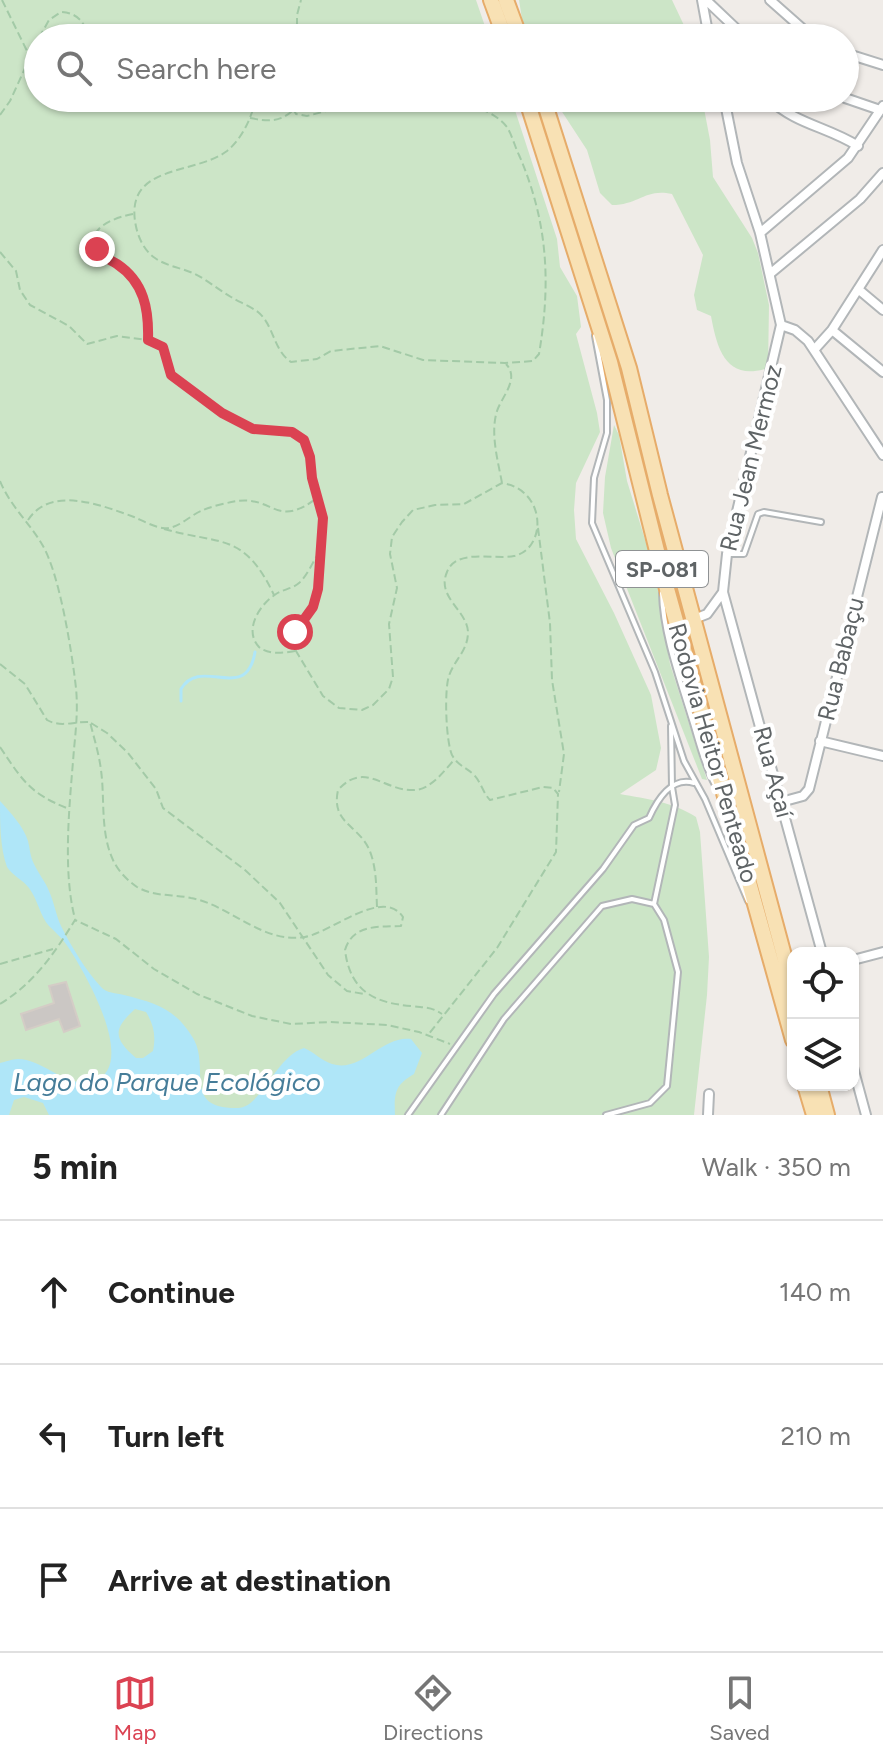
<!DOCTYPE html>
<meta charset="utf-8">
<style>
body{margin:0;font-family:Figtree,sans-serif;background:#f2f2f2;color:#222}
.controls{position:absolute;right:24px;bottom:24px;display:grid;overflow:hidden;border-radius:16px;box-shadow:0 2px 6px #0004}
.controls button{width:72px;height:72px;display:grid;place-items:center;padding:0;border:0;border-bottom:2px solid #e0e0e0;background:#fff;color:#222;font:40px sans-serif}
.stop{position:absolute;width:24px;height:24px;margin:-18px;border:6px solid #db4252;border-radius:50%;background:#fff}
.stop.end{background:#db4252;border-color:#fff;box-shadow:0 2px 8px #0008}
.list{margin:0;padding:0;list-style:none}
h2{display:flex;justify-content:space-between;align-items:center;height:104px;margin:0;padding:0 32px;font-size:34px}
h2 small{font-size:26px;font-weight:400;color:#767676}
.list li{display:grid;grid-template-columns:52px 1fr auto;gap:24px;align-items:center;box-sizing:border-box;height:144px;padding:0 32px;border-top:2px solid #e0e0e0}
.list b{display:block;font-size:30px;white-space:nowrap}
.list em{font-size:26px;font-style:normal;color:#767676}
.icon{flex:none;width:44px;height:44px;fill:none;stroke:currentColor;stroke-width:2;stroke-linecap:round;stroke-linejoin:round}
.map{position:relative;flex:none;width:883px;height:1115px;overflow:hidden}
.search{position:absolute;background:#fff;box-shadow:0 2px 6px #0004;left:24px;right:24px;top:24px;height:88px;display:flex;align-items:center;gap:20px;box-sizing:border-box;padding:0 28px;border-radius:44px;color:#767676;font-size:30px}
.sheet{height:536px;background:#fff}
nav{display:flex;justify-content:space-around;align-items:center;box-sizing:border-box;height:112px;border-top:2px solid #e0e0e0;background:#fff;font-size:22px;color:#767676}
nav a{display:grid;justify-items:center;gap:4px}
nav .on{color:#db4252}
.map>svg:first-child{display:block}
</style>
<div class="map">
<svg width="883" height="1115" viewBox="0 0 883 1115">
<rect width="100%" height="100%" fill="#f0ece8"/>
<path fill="#cce5c7" d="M0,0H476L489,38H38V98H511L557,239L560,267L577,296L581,327L576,334L597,413L600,432L576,483L574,510L576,539L614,613L651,695L661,748L656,770L620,794C647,799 673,802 696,817L700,832L709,957L707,995L694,1115H0Z
M519,0H672L690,38H525Z
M553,98H702L710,140L713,177L752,238L758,253L769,305L768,368C726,382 717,349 711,316L697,310L694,295L703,255L672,194C645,188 639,205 612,205L600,193L587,150Z
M614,425L619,435L627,481L655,572L670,664L707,780L702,779L611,548L603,513L605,477Z"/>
<path fill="#afe6f8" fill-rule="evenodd" d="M0,801C10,812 24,827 28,841C30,849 30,856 34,864C38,873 45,881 49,891C54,902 56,915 61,926C71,946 86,971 101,987C106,993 116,993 124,995C155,1003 175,1008 193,1038C211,1068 181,1109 238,1108C261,1108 276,1056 304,1048C314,1052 322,1061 332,1064C362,1073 382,1035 411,1039L422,1053L414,1074C395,1085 394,1093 395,1115H49L43,1103L24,1097L14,1100L9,1115H0V1063C5,1062 12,1059 18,1059C44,1059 67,1090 94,1081C140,1065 82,967 66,944C61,937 55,932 49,926C40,916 38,900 29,888C23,880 13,876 7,867C0,848 0,822 0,801ZM135,1009L146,1012C154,1025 156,1036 153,1051L143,1058H136C113,1038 113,1029 135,1009Z"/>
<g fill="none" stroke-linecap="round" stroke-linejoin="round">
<path stroke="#afe6f8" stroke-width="3" d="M181,701V689C201,655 246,705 255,652"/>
</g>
<path fill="#cbc7c4" stroke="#d4cdc6" stroke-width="2" d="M66,982L80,1026L64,1032L59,1019L26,1030L21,1014L54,1003L49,986Z"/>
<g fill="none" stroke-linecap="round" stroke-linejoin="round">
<g stroke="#b2b6b8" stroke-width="8">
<path id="service" d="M595,336L607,400V433L594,478L592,523L655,672L684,761L705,799L748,901
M729,554H744L758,514L764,512L821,522
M662,593C663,635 680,680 692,720C699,742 704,765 715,785
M408,1115L494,994L603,869L634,825L649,818C657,800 672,776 694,783
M441,1115L504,1019L602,906L632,899L654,904
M606,1115L650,1103L667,1086L678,972L664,920L654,904L675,805L672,787L671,726"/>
</g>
<g stroke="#b2b6b8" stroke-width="12">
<path id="minor" d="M702,0L709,38
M706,0L746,38
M770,0L813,38
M845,53L883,65
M724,98L737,163L760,233L781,325L727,554L723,592L822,953
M768,98C797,125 826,126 858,146
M845,98L880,110
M760,233L848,158L883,106
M771,273L860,199L883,173
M858,289L883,310
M781,325L795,330L808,341L883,455
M832,330L883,372
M814,350L832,330L883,250
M694,619L707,614L723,592
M820,741L883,756
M781,802L803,796L809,789L882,497
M853,960L883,952
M853,1067L866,1115
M708,1115L709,1094"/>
</g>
<g stroke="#e6ac6a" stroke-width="18">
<path id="primary" d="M491,0L505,38
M506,0L520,38
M526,98L610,362L662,571L793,1040
M543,98L629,368L660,495L793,989
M805,1085L814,1115
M819,1085L827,1115"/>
</g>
<path stroke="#a3caa7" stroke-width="2" stroke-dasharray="8 4" stroke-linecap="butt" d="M2,0L29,55
M39,38L49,20L61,12C79,13 84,23 90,38
M297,38V15L301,0
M256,98C252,117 242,139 227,151C195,175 127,164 135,221C137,235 143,250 155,258C166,266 182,268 195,274C207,280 219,290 231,297C239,302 250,306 258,312C274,325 273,350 291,362L317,359L331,351L380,346L423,360L505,363L533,361L539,354C551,283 548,222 519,155C515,147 512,135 507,127C492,108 462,103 440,98
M287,98L296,114L307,116L377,98
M0,115L10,101L38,40
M250,118C266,121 279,123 292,111
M133,214C116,217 81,229 99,252C107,264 128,268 138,284C149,301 149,320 148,340
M0,252L16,271L20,290L30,305L69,326L87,344L117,336L155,341L165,352L171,375L190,391L222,413L253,429L292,432L304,440L310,457L312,478L323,518L320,563L318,589L313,607L295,632L293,640L296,651L323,696L339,708L362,710L373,705L389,689L393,677L389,624L397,588L390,554L392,537L402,522L413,510L435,505L464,504L502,483C547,490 547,549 514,556C495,560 456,548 447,572C436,597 467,610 468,632C468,651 454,660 449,676C444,690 446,742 452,755C458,766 466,767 474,775C481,782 483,793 490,800L543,787L553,788L558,794L556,852L497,948L428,1035
M0,481C10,506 30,523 43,546C60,576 72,653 76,688C78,709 76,729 74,749C70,801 62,869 75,919
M502,483C498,461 490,433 497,411C502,396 520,379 506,364
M28,520C51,485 101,505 134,517C143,521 154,527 163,528C177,530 189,516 201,511C212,506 226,503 237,501C274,496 276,529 317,498
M538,528L550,623L552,680L564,754L559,792
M164,529C221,545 244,532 274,595
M295,651C284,653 268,655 259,647C243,630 260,604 276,594C284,589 292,589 299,583C308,575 313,561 320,551
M0,664L25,684L47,720C61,728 75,721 90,722C94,738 99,754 101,770C105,799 100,832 113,860C118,871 127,880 137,887C155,897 172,894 191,898C230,905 262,944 305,937C332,932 383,887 403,917L401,926C378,927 353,924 345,950C350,991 374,1003 411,1006C424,1008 430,1006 442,1014
M91,723L107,733L128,753L156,789L163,808L245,870L280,903L328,975L347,991L364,994
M0,747C23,781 29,793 69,809
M377,907C376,887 377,868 369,849C357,824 331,823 338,790C365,760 384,792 415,790C431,789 444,771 454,760
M0,964L53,949
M0,1004C34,983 54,954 75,920L116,939L154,969L197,994L252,1016L291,1024L330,1022L387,1025L419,1032L450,1044"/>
<use href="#service" stroke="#fff" stroke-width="4"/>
<use href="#minor" stroke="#fff" stroke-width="8"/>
<use href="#primary" stroke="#f8e1b4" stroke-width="14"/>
</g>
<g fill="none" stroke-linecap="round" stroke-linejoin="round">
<path stroke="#db4252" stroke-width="10" d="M97,249C102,257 109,259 117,264C144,282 149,309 148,340L163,347L171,375L222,413L253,429L292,432L304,440L310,457L312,478L323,518L318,589L313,607L295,632"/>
</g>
<g text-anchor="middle" stroke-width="8" stroke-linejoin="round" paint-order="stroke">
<rect fill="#fff" stroke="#8f9294" stroke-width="2" x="616" y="551" width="92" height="36" rx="6"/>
<g font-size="22" font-weight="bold" fill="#5f6466">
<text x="662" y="577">SP-081</text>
</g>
<g font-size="24" fill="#5f6466" stroke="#fff">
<text transform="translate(751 458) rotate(-76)" y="8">Rua Jean Mermoz</text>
<text transform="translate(841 659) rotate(-76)" y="8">Rua Babaçu</text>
<text transform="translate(713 753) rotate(74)" y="8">Rodovia Heitor Penteado</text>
<text transform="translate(773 772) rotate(75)" y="8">Rua Açaí</text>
</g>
<g font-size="26" font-style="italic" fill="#467d99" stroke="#fff">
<text x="167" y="1091">Lago do Parque Ecológico</text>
</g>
</g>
</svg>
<div class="controls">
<button><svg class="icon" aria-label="locate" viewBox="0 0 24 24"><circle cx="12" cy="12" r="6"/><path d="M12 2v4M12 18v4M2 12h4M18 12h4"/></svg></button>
<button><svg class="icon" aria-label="layers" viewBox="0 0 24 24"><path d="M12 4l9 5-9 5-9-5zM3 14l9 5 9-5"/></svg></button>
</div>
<div class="stop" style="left:295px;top:632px"></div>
<div class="stop end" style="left:97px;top:249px"></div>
<div class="search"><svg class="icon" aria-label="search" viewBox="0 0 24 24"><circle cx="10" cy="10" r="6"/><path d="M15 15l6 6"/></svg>Search here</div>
</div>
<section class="sheet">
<h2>5 min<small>Walk · 350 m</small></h2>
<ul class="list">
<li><svg class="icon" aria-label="ahead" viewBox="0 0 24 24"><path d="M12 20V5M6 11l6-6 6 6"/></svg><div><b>Continue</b></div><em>140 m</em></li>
<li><svg class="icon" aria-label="left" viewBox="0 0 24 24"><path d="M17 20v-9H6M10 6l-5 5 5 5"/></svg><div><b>Turn left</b></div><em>210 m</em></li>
<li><svg class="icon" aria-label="arrive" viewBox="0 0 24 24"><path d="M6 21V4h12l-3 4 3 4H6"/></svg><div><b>Arrive at destination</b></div></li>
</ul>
</section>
<nav>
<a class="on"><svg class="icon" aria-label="map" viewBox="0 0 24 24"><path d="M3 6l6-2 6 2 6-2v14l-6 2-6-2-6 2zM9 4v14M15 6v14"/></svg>Map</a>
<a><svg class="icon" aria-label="directions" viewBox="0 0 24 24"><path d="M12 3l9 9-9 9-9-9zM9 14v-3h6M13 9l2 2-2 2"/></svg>Directions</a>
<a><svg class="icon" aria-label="saved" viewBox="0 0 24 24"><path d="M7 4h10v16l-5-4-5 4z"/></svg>Saved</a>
</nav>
